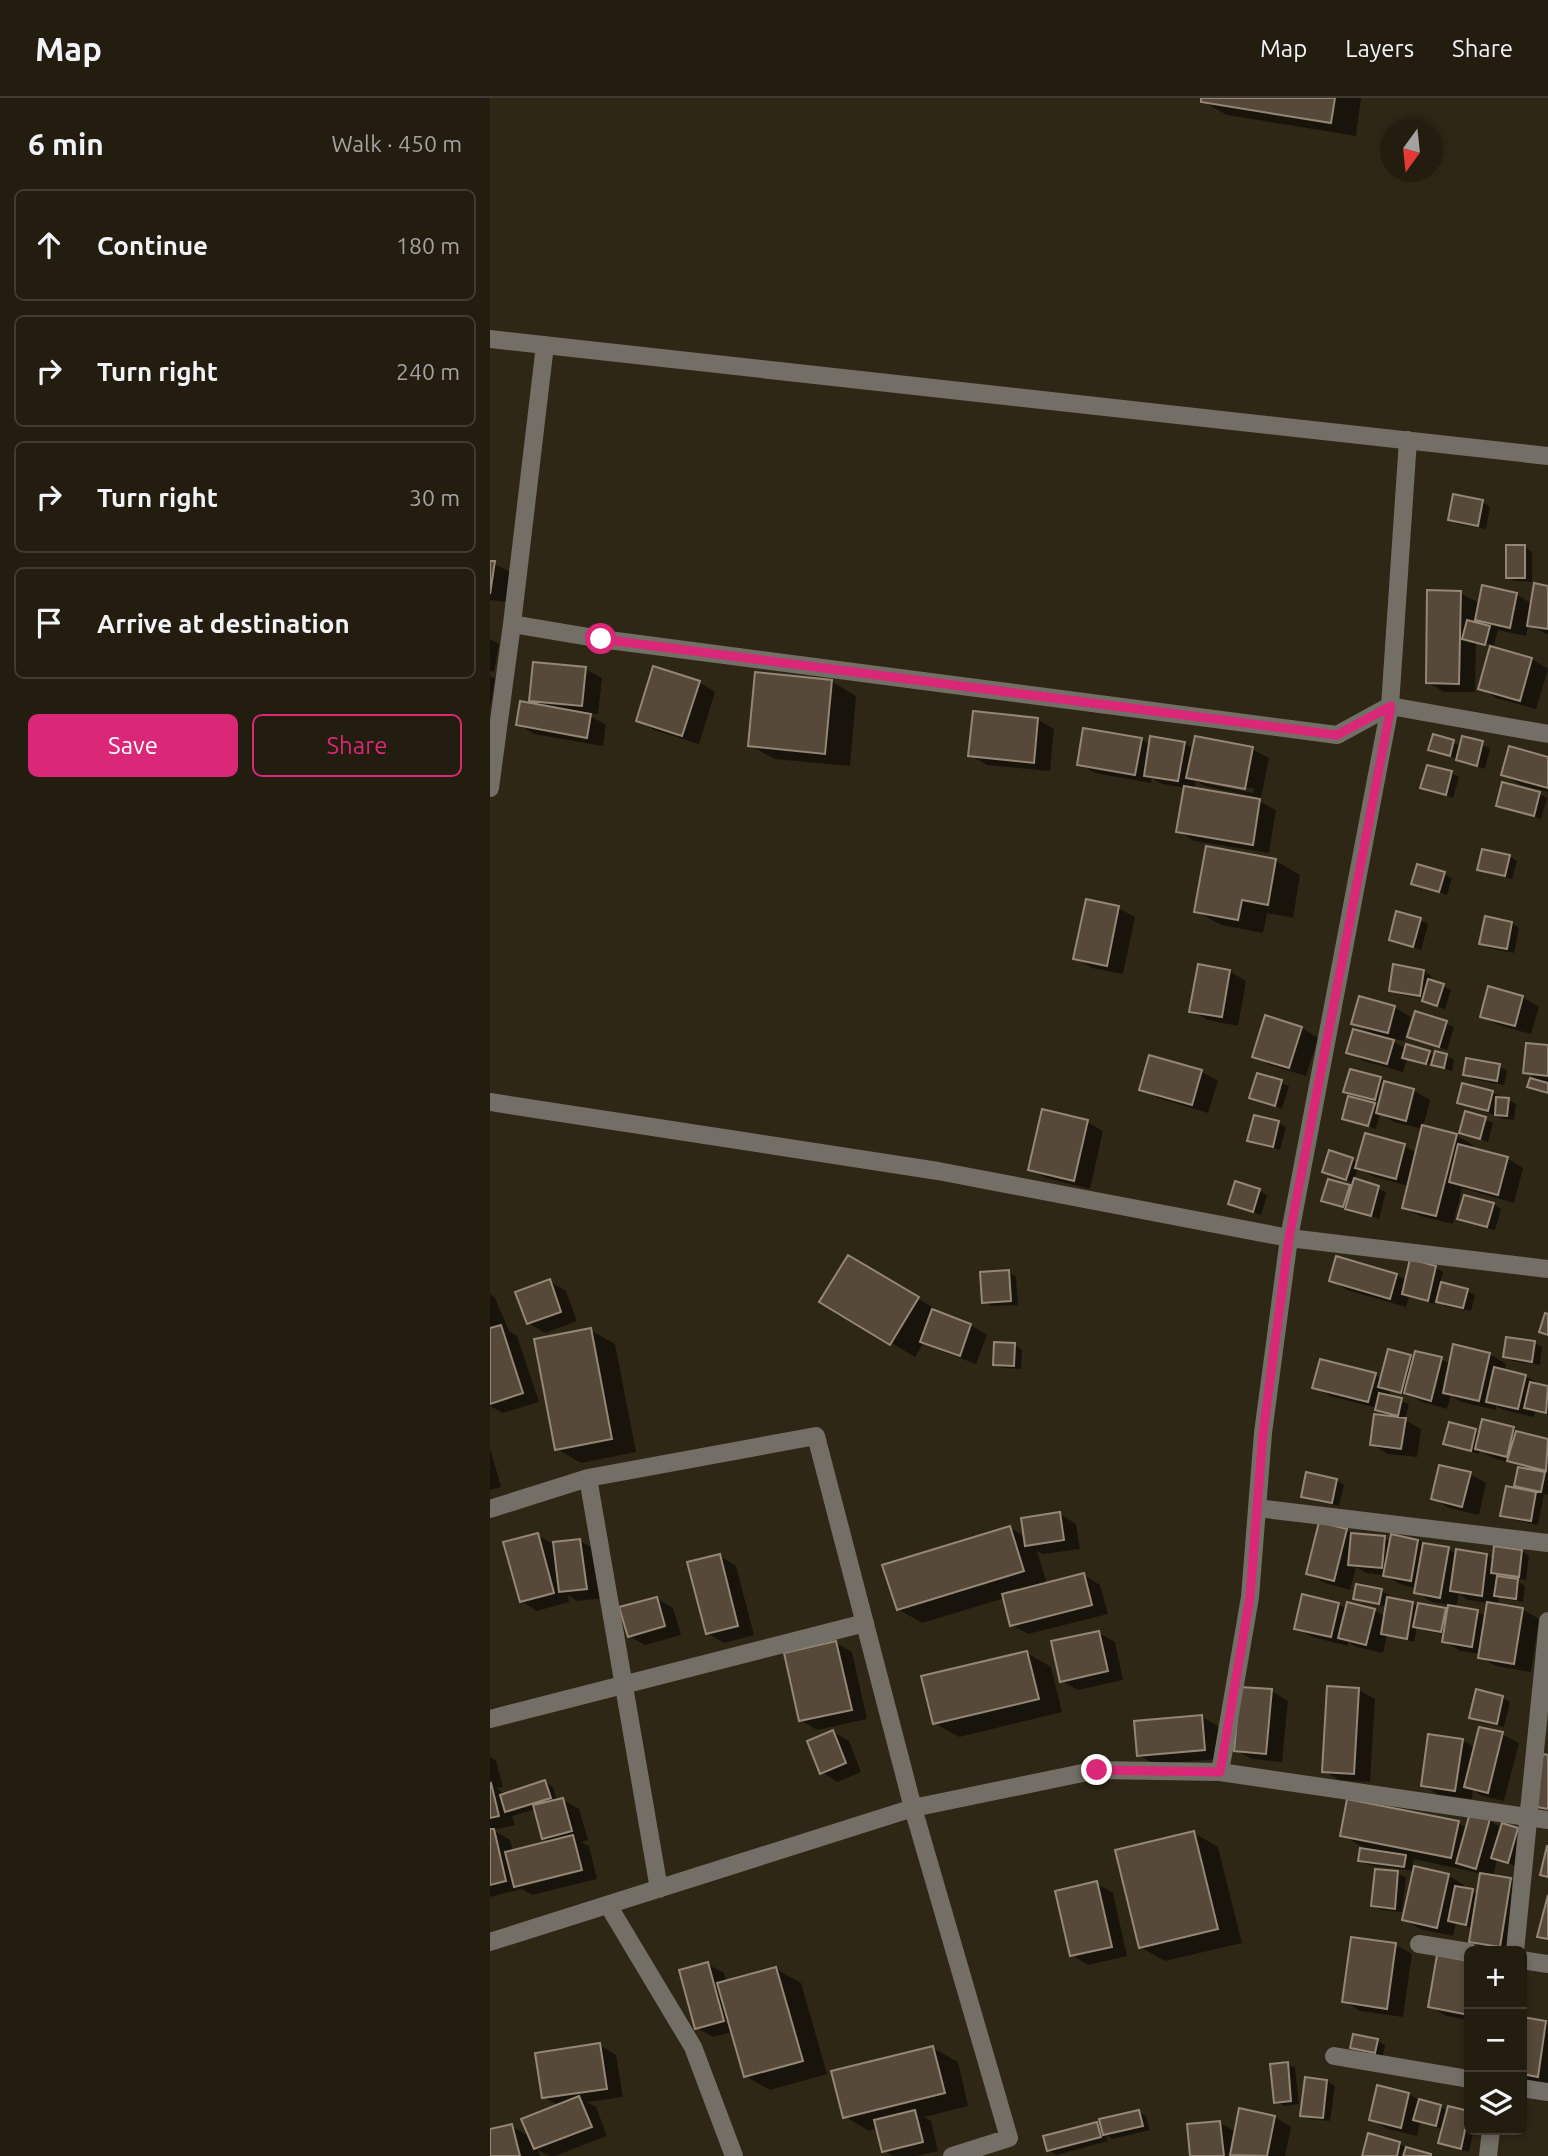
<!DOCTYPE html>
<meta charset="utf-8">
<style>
body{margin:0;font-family:Ubuntu,sans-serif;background:#2b2619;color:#f1f3f6}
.controls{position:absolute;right:21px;bottom:21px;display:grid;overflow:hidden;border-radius:10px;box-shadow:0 4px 10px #0003}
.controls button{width:63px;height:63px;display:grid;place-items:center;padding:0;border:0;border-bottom:2px solid #403b30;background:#231d10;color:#f1f3f6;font:35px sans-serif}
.compass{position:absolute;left:890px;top:21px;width:63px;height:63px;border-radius:50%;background:#231d10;box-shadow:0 4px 10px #0003;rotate:195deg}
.stop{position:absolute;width:21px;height:21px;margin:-16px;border:5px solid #db2777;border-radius:50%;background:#fff}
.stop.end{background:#db2777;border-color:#fff;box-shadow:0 2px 7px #0008}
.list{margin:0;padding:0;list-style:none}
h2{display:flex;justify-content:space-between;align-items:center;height:91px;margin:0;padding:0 28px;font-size:30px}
h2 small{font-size:23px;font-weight:400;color:#a3a29f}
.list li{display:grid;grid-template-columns:46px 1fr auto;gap:21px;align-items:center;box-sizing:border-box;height:112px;margin:0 14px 14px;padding:0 14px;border:2px solid #403b30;border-radius:10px}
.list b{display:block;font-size:26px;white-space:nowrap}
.list em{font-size:23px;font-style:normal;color:#a3a29f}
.actions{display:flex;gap:14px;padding:21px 28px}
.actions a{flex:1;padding:16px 0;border:2px solid #db2777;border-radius:10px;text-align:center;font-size:24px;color:#db2777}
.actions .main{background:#db2777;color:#fff}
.icon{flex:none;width:38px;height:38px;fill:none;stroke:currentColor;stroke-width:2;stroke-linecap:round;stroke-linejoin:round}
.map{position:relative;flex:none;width:1058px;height:2058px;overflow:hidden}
header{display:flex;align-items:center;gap:42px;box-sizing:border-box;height:98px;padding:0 35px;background:#231d10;border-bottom:2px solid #403b30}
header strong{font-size:33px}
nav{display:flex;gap:38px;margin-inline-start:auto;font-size:24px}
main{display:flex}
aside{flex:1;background:#231d10}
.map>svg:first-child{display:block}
</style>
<header>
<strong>Map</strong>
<nav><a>Map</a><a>Layers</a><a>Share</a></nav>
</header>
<main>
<aside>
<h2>6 min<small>Walk · 450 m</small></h2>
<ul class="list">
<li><svg class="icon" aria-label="ahead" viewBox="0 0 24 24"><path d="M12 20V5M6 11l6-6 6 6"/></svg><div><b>Continue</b></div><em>180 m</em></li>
<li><svg class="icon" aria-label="right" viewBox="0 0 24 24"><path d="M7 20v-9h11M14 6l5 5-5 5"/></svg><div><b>Turn right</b></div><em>240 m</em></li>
<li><svg class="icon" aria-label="right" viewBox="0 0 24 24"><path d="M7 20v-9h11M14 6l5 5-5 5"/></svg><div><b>Turn right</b></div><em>30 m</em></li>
<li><svg class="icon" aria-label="arrive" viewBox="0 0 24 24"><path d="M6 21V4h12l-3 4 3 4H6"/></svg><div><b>Arrive at destination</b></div></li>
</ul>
<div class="actions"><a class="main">Save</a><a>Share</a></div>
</aside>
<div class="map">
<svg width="1058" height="2058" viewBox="0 0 1058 2058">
<rect width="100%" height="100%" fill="#2f2716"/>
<path fill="#0007" fill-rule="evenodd" d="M713,0H871L866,38L737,17L712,3Z
M964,398L993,404L1000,409L996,431L967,426L960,421Z
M1035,449L1042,454V484L1025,483L1017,479Z
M0,464L21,474L16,504L0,502Z
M1058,489V537L1038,527L1036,538L1008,532L1004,547L986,543L985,594H954L937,584L970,495L987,504V512L989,513L1026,496L1042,506ZM986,521L998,528L986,526Z
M0,541L9,546L4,574L0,573Z
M1001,550L1042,561L1058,571L1046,611L1006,600L990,590Z
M95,571L112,580L108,616L96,615L116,627L113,648L44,636L28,626L51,608L41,602Z
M0,578L5,581L1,605H0Z
M341,583L366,598L360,668L284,661L260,647Z
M209,584L225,594L209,646L164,632L148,622Z
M485,615L548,622L564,631L560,673L497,667L480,657Z
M944,638L971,648L974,640L1000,650L995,671L940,651Z
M651,641L661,647L694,645L704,651H762L779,660L771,700L715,688L706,683L704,692L769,703L786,712L779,755L704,743L688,733L696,690L672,686L662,680L661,685L605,675L589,666ZM713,681L764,691L763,695L713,685Z
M1058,661V694L1029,686L1013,676Z
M961,675L969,679L963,700L932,690Z
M1049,696L1057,700L1051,721L1016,711L1008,707Z
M718,750L786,763L810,777L803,820L777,815L773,835L731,827L706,813Z
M1019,758L1027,763L1022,781L997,775L989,771Z
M954,776L962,780L957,797L923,786Z
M628,810L645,819L633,876L602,870L585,860Z
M930,822L938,826L931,852L901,841Z
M1022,825L1029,830L1024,855L999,850L991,845Z
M739,873L756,883L748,928L718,922L701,913Z
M934,873L941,878L940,883L961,892L955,911L941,907L934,901L909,896L901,892Z
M1033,899L1049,909L1041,936L1008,927L992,918Z
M904,909L921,919L914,943L898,940L916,951L939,954L945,958H957L964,962L962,973L920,960V962L917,961L913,974L874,963L858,954L885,937L863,925Z
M926,915L964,929L957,952L919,938Z
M776,919L812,930L828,940L816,978L780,967L764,958Z
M1058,949V984H1053L1058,987V996L1039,988L1050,983L1035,974Z
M1009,968L1017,973L1014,987L983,981L975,976Z
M712,974L728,983L718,1015L668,1000L651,991Z
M768,977L799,988L792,1011L762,1000Z
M891,981L898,986L924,993L940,1002L933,1029L967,1038L983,1047L982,1051L1017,1060L1033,1070L1024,1105L972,1090L963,1126L930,1118L914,1109L919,1088L884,1079L868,1070L864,1082L896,1094L889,1121L833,1102L859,1089L863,1091L864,1085L834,1073L862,1062L868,1066L914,1048L927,1055L933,1031L904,1024L890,1016L886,1031L854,1020L884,1007L889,1010L890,1005L864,998L855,993Z
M1002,994L1010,999L1009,1001L1018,1002L1026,1006L1024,1022L1014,1021L969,1004Z
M976,1015L1003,1025L998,1044L971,1034Z
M597,1024L613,1033L600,1091L556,1080L540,1071Z
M789,1025L796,1029L790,1052L767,1046L759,1042Z
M769,1093L777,1097L771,1117L740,1106Z
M1003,1106L1011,1111L1005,1132L977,1125L970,1120Z
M358,1159L452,1215L451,1216L481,1227L497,1237L486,1266L449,1252L434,1244L425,1259L332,1204Z
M945,1169L953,1174L950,1186L977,1193L985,1197L981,1213L955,1208L946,1202L945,1206L919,1199L916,1209L857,1192L841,1182L907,1177L917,1183Z
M519,1174L526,1179L528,1207L501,1208L494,1204Z
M59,1183L76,1193L87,1223L55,1235L38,1225Z
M0,1196L5,1200L19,1233L27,1238L49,1304L13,1315L0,1308Z
M100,1232L125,1246L146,1354L91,1365L67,1351Z
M1045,1245L1052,1249L1050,1267L1022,1263L1015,1258Z
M525,1247L532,1252L531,1271L513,1270L505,1266Z
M1000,1256L1016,1266L1014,1273L1035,1278L1058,1290V1317L1045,1314L1044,1319L1014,1312L1006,1308V1312L971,1304L961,1298L957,1311L932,1304L919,1297L900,1293L899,1299L919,1306L915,1322L931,1331L927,1359L898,1356L882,1346L901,1320L887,1310L840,1298L824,1289L885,1277L892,1281L920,1259L925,1261H951L961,1266Z
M1024,1330L1035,1337L1058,1343V1397L1054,1396L1048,1427L1020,1421L1012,1417L1035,1392L1026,1387L1030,1368L1003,1360L990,1352L989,1356L963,1349L955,1345L986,1333L990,1336Z
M0,1350L11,1389L0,1392Z
M980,1376L996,1385L989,1417L959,1410L943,1400Z
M847,1383L854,1387L849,1408L820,1402L813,1398Z
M570,1416L586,1426L590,1451L553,1456L547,1453L557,1486L594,1477L610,1487L618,1516L538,1536L522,1527L515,1500L432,1525L408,1511L520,1430L536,1439Z
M856,1432L864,1437L894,1440L901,1444L928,1443L958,1451L967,1456V1453L997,1457L1005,1462L1032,1453L1039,1458L1036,1482L1023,1480L1035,1488L1033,1504L1014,1501L1009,1498L1008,1508L1032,1511L1049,1521L1041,1574L1006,1568L990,1559L991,1556L970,1553L954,1543L955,1537L933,1532L927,1529L924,1544L897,1537L893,1555L867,1549L858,1544V1548L822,1539L806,1530L848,1506L857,1511L884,1512L896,1519L898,1509L873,1504L865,1500L891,1493L899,1497L898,1501L959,1514L960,1507L942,1504L926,1494V1490L912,1487L894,1477L876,1475L866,1469L860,1492L835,1485L818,1475ZM969,1496L978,1502L999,1505L997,1519L987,1514L966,1510Z
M47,1437L63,1446L90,1443L106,1452L113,1500L87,1503L78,1497L79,1504L47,1513L31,1503Z
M230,1458L246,1468L264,1537L234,1545L217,1535Z
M167,1501L183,1510L191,1537L155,1547L139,1538Z
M609,1535L625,1544L633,1582L588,1592L572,1583Z
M346,1545L362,1554L377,1621L327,1632L311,1622Z
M537,1555L561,1569L572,1614L469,1639L444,1625Z
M869,1592L885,1601L880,1684L850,1682L833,1673Z
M782,1593L798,1603L792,1664L762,1661L746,1652Z
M1012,1599L1020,1604L1014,1629L989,1624L981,1619Z
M712,1619L728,1628L731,1661L665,1666L648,1657Z
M343,1634L359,1643L371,1674L348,1684L331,1674Z
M1012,1636L1029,1645L1014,1703L992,1698L983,1692L982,1701L949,1697L933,1687L972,1642L986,1650Z
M0,1659L6,1663L13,1689L6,1690L17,1697L55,1684L63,1689L67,1703L73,1702L89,1711L98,1742L91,1744L99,1748L107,1781L42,1797L32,1791L0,1799ZM46,1711L53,1740L61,1744L23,1754L20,1742L3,1732L25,1727L22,1718Z
M999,1722L1012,1730L1013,1728L1035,1736L1026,1768L1007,1761L1003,1779L1020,1781L1037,1791L1027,1853L997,1852L981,1843L983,1830L966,1826L963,1838L930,1831L914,1821L925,1773L878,1767L870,1762L879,1753L852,1737L968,1725L977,1730ZM924,1761L992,1776L988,1796L974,1791V1787L958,1777L922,1769Z
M704,1735L728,1749L752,1845L675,1863L650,1849Z
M887,1773L908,1775L916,1780L912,1814L891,1812L883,1807Z
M606,1785L623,1795L637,1858L598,1867L582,1857Z
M863,1841L906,1847L922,1856L913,1919L870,1913L854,1903Z
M949,1859L979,1865V1922L956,1918L940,1908Z
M217,1866L234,1875L236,1885L286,1871L311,1885L337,1976L280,1992L255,1978L243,1934L223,1939L207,1930Z
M1032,1921L1058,1926V1986L1032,1981Z
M887,1943L895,1947L893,1958L870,1954L862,1949Z
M110,1947L126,1957L133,1999L97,2004L106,2009L117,2038L65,2058H59L48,2052L50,2058H0V2033L21,2028L41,2039L69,2008L53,1999Z
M443,1950L468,1964L478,2008L434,2019L441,2023L448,2053L426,2058H403L393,2052L388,2030L379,2033L354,2018Z
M797,1966L805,1970L809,2006L794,2008L786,2003Z
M816,1981L837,1983L845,1988L840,2023L820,2021L812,2017Z
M919,1996L932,2004L950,2008L958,2013L959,2010L979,2015V2032H984L979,2054L958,2049L951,2044L954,2032L930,2025L927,2038L897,2031L881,2021Z
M649,2014L656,2018L660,2032L622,2041L616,2037L618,2043L567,2057L559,2052L607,2026L613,2029Z
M785,2019L801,2029L795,2058H702L730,2025L746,2034Z
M879,2037L910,2046L920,2052L942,2058H873Z"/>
<path fill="#564939" stroke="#958776" stroke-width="2" d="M711,0H845L841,25L711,4Z
M963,396L993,402L988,428L958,422Z
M1016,447H1035V480H1016Z
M0,463H5L0,496Z
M1044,485L1058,488V531L1037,528Z
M992,487L1027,495L1020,530L985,522Z
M937,492L971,493L969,586L936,585Z
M977,522L1000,528L995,547L972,541Z
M1000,548L1042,560L1030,603L988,591Z
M43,564L96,569L92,608L39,603Z
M163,568L210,583L192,638L146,623Z
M265,574L342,582L335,656L258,648Z
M30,603L101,616L97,640L26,627Z
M483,613L548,620L544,665L478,658Z
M593,630L652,640L645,677L587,667Z
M943,636L964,642L960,658L938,652Z
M660,638L695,644L688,683L654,678Z
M705,638L763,649L755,691L696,680Z
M972,638L993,643L987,668L966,662Z
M1019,648L1058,659V690L1011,677Z
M937,667L962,673L956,697L930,690Z
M1012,684L1050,694L1044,718L1006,708Z
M694,688L770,701L763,747L686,734Z
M716,748L786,761L778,807L752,802L748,822L704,814Z
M992,751L1020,757L1015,778L987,772Z
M927,766L955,774L949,794L921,786Z
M596,801L629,808L617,868L583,861Z
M906,813L931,820L923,849L899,842Z
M995,818L1022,824L1017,851L989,846Z
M708,866L740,872L732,919L699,914Z
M903,866L934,872L930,898L899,893Z
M938,881L954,886L947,908L932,903Z
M998,888L1033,898L1025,928L990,919Z
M869,898L905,908L898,935L861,926Z
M925,913L957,923L949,949L917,939Z
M775,917L812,929L799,970L762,959Z
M863,931L904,942L897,966L856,955Z
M1036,945L1058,947V978L1033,975Z
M916,946L940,953L936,966L912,960Z
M945,953L957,956L954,970L941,967Z
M659,957L712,972L702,1007L649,992Z
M976,960L1010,966L1007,983L973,977Z
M860,971L891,979L885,1002L853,994Z
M767,975L792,982L785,1008L759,1000Z
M1040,980L1058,985V995L1037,989Z
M894,983L924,991L916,1023L886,1015Z
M972,985L1003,993L998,1013L967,1005Z
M858,998L885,1005L878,1028L852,1021Z
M1006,999L1019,1000L1017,1018L1005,1017Z
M552,1011L598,1022L584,1083L538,1072Z
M975,1013L996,1019L990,1041L969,1035Z
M764,1017L789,1023L783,1049L757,1043Z
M932,1027L967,1036L946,1118L912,1110Z
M875,1035L915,1046L906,1081L865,1070Z
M968,1046L1018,1059L1008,1097L959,1084Z
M839,1052L863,1060L856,1082L832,1074Z
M864,1080L889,1088L881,1118L855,1111Z
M838,1081L860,1087L853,1109L831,1103Z
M745,1083L770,1091L763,1114L738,1106Z
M974,1097L1004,1105L997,1129L967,1121Z
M358,1157L429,1199L400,1247L329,1204Z
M846,1158L907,1176L900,1201L839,1183Z
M920,1161L946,1168L938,1203L912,1196Z
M519,1172L521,1203L492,1205L490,1174Z
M60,1181L71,1214L37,1226L25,1194Z
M951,1184L978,1191L973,1210L946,1204Z
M442,1211L481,1226L470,1258L430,1244Z
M1055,1215L1058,1216V1237L1049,1234Z
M11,1227L33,1295L0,1306V1230Z
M101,1230L122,1341L65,1352L44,1241Z
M1016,1239L1045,1243L1042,1264L1013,1259Z
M504,1244L525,1245L524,1268L503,1267Z
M963,1246L1000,1255L989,1303L953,1295Z
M898,1251L921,1257L911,1295L888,1289Z
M925,1253L952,1259L941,1303L914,1295Z
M830,1261L886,1275L878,1304L822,1290Z
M1004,1269L1036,1277L1028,1311L996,1304Z
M1040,1284L1058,1288L1056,1315L1034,1310Z
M889,1295L912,1300L908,1318L885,1312Z
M884,1316L916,1320L911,1351L880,1347Z
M992,1321L1024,1329L1017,1359L985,1351Z
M959,1324L986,1331L981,1353L953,1346Z
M1026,1333L1058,1341L1056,1373L1017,1363Z
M949,1367L981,1374L972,1409L941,1401Z
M1028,1369L1055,1374L1051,1394L1024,1388Z
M816,1374L847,1381L842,1405L811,1399Z
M1016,1388L1046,1394L1041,1423L1010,1418Z
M570,1414L574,1442L535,1448L531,1420Z
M829,1424L857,1431L844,1483L816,1476Z
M520,1428L534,1473L407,1512L392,1467Z
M48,1435L64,1495L30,1504L13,1444Z
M861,1435L895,1438L892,1470L858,1467Z
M901,1436L928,1442L921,1483L893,1478Z
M90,1441L97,1491L69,1494L63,1444Z
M933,1445L959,1449L950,1500L924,1495Z
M1004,1448L1032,1452L1029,1479L1001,1475Z
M966,1451L997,1456L992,1498L960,1493Z
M230,1456L248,1528L216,1536L197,1464Z
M594,1475L602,1507L520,1528L512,1496Z
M1007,1478L1028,1481L1026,1501L1004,1498Z
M866,1486L892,1491L889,1506L863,1501Z
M812,1496L849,1505L841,1539L804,1531Z
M167,1499L175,1528L138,1539L129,1509Z
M897,1499L923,1504L917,1541L891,1536Z
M857,1504L885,1511L876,1547L848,1540Z
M997,1504L1033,1510L1024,1566L988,1560Z
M928,1505L956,1510L951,1534L923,1529Z
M958,1507L988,1512L982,1549L952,1544Z
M609,1533L618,1573L570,1584L561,1543Z
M346,1543L362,1612L309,1623L294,1555Z
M537,1553L549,1601L443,1626L431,1578Z
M837,1588L869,1590L864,1676L832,1674Z
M750,1589L782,1591L776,1656L744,1653Z
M986,1591L1013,1598L1007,1626L979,1620Z
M712,1617L715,1652L647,1658L644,1623Z
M989,1629L1013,1634L998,1695L974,1689Z
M343,1632L356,1665L330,1676L317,1643Z
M938,1636L973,1641L965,1693L931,1688Z
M1053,1656L1058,1657V1711L1041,1708Z
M55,1682L61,1700L15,1714L10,1697Z
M1,1685L9,1718L0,1720V1686Z
M73,1700L82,1733L52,1741L43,1707Z
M857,1701L969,1723L961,1760L850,1738Z
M980,1715L1000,1721L986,1771L966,1765Z
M1012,1725L1028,1730L1018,1765L1001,1760Z
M0,1731H4L16,1783L0,1787Z
M704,1733L728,1831L649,1850L625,1752Z
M83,1737L92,1772L24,1789L15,1754Z
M1057,1748H1058V1779L1050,1777Z
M870,1750L916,1757L914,1769L868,1763Z
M924,1768L959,1776L947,1830L912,1822Z
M885,1771L908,1773L905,1811L881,1808Z
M990,1775L1021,1780L1010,1849L979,1844Z
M607,1783L622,1849L580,1858L565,1793Z
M965,1788L983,1791L976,1827L958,1823Z
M1058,1797V1841L1047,1839Z
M861,1839L906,1845L897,1911L852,1904Z
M947,1857L979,1863V1917L938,1909Z
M218,1864L234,1923L205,1931L189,1872Z
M286,1869L313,1963L254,1979L227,1885Z
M1032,1919L1056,1923L1048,1979L1032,1976Z
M863,1936L888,1941L885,1955L860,1950Z
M110,1945L117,1991L52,2000L45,1955Z
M443,1948L455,1995L353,2020L341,1973Z
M798,1964L801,2003L784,2005L780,1966Z
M815,1979L837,1982L833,2020L810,2018Z
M887,1987L919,1995L911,2030L879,2022Z
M89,1998L102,2029L44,2051L31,2021Z
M929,2001L951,2007L946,2028L923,2022Z
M958,2008L979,2013L971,2051L948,2045Z
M749,2010L785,2018L777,2058L740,2057Z
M425,2012L433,2044L392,2054L384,2022Z
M649,2012L653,2028L613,2037L609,2021Z
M730,2023L734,2058H700L697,2026Z
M607,2024L611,2039L557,2053L553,2038Z
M22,2026L30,2058H0V2031Z
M878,2035L910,2044L907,2058H872Z
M916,2049L941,2056V2058H913Z"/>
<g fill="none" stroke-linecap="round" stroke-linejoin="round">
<path stroke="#736f67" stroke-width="18" d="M0,241L1058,358
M22,526L111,541L847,637L900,608L1058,636
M0,690L22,526L55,247
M0,1004L448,1073L799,1140L1058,1171
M98,1380L169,1791
M767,1410L1058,1445
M0,1411L98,1380L326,1338L423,1710L519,2040L462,2058
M0,1621L375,1525
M730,1674L760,1499L773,1335L799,1140L900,608L918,342
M118,1807L203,1949L244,2058
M0,1844L423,1710L607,1672L730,1674L1058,1722
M929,1846L979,1854
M1025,1853L1058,1523
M1032,1862L1058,1866
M844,1958L979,1981
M1032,1990L1058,1994
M998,2058L1001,2032"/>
</g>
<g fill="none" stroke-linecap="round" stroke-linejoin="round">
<path stroke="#db2777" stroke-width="9" d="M111,541L847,637L901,608L799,1140L773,1335L760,1499L730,1674L607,1672"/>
</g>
</svg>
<div class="controls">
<button>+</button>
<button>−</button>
<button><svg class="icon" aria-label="layers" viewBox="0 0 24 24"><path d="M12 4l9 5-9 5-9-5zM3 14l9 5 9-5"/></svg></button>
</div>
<svg class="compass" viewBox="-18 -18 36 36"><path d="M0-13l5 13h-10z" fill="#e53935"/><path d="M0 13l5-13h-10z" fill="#a3a29f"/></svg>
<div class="stop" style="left:111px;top:541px"></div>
<div class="stop end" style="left:607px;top:1672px"></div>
</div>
</main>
